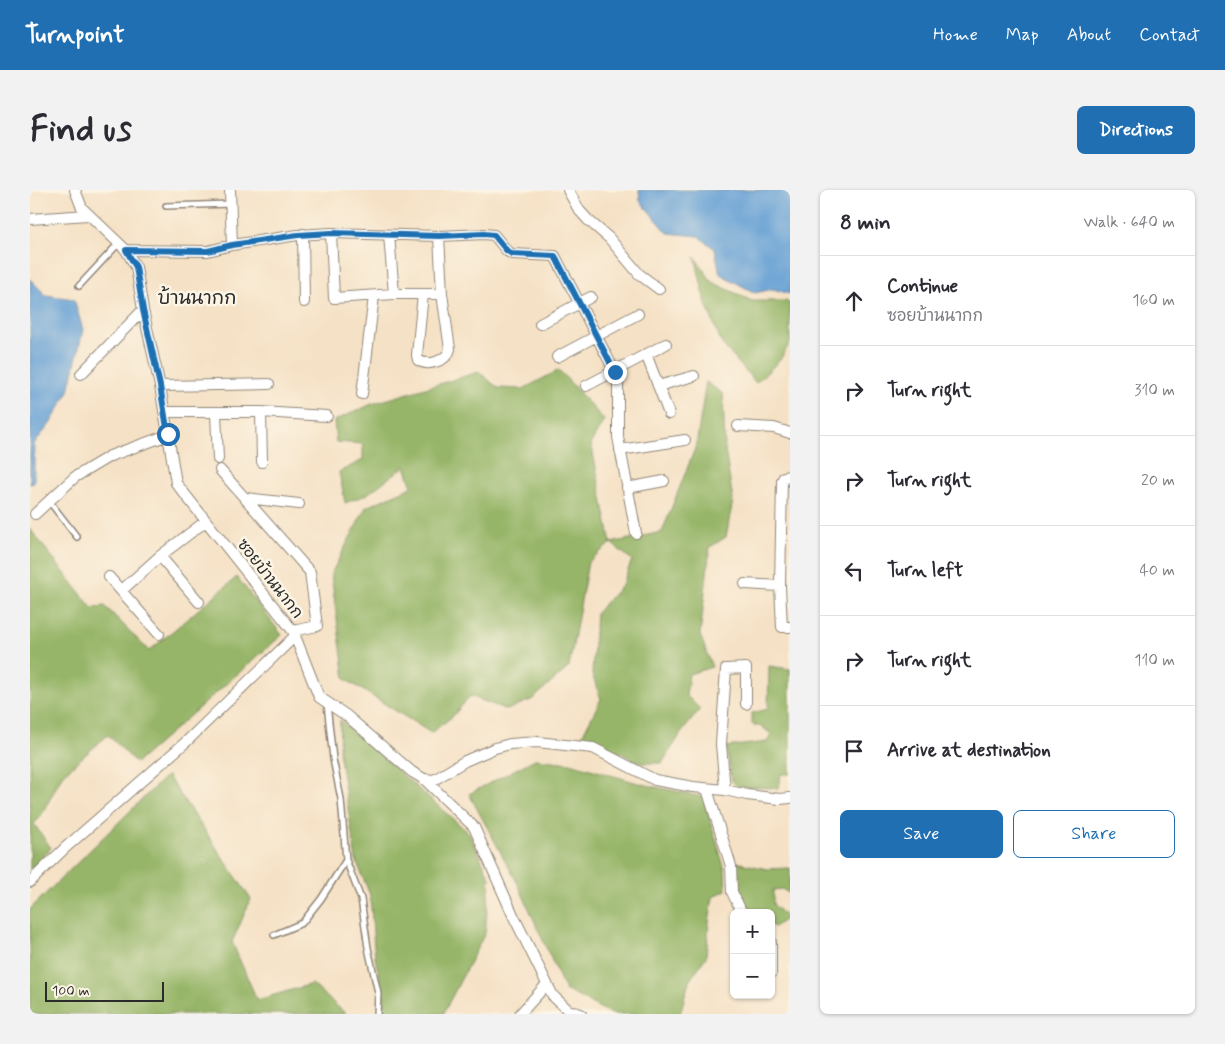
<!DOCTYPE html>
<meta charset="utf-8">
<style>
body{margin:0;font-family:Mynerve,"Playpen Sans Thai",sans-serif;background:#f2f2f3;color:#2b2b33}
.controls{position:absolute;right:15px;bottom:15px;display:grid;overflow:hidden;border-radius:8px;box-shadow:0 1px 4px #0004}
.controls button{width:45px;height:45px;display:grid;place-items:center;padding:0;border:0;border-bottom:1px solid #e1e1e2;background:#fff;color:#2b2b33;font:25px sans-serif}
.scale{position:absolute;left:15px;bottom:12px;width:119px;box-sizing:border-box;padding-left:5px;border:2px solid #2b2b2b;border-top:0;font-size:14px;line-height:18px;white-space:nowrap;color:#2b2b2b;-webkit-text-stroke:4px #fcf5e5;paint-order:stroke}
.stop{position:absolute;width:15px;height:15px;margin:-11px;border:4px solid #1f6fb2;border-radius:50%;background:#fff}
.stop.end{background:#1f6fb2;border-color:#fff;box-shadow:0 1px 5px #0008}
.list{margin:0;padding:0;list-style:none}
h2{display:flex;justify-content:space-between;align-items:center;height:65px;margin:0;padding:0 20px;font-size:21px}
h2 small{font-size:16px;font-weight:400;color:#7c7c81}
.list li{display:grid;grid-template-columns:32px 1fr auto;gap:15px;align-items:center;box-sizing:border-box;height:90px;padding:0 20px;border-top:1px solid #e1e1e2}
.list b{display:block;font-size:19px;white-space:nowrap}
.list p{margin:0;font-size:16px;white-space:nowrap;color:#7c7c81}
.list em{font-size:16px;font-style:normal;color:#7c7c81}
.actions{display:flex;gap:10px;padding:15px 20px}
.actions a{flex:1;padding:11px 0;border:1px solid #1f6fb2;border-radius:8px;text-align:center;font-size:18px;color:#1f6fb2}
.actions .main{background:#1f6fb2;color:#fff}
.icon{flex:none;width:28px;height:28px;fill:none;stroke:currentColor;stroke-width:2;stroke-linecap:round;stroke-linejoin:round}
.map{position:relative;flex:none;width:760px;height:824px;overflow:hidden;border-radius:8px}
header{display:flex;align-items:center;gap:30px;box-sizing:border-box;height:70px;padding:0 25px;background:#1f6fb2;color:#fff}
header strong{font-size:24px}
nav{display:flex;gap:28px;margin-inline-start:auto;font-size:18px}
.intro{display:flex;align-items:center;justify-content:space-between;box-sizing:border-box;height:120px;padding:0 30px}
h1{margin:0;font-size:35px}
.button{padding:12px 22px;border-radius:8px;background:#1f6fb2;color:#fff;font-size:18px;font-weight:700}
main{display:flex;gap:30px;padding:0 30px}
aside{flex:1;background:#fff;border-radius:8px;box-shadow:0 1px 4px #0004}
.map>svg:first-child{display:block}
</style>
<header>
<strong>Turnpoint</strong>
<nav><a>Home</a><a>Map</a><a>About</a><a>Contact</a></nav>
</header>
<div class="intro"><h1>Find us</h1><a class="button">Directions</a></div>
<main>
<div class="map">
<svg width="760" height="824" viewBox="0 0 760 824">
<rect width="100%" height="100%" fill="#fcf5e5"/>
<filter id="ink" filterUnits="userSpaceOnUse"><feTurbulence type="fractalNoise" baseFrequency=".02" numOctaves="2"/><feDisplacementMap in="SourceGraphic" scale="10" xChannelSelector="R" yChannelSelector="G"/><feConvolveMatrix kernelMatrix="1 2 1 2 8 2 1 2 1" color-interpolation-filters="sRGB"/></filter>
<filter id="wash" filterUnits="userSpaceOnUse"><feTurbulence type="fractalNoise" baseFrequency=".0096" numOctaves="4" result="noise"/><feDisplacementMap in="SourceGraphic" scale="20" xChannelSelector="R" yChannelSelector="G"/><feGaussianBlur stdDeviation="1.12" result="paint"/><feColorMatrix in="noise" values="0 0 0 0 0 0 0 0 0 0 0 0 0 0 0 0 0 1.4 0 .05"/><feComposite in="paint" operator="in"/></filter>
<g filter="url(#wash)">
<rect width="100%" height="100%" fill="#f5e1c5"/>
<path fill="#96b568" stroke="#60704a" d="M665,67L682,92L722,111H756L760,114V153L750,170L726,193L692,154L676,114Z
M529,180L574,230L561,253L581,353L632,342L666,256L676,192L693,204L695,260L703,310L696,347L680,357L670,445L682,477L659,484L656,505L670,519L652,542L632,573H610L575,555L552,546L571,509L562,484L566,423L592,395L602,370L581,353L558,372L539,477L503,509L477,520L440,506L423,526L401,543L315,489L301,384L336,317L382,297L375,276L336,305L315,313L309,282L333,270V254L306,252L304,231L342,214L449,182L468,198L493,199Z
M0,339L62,418L75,416L119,461L207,387L252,445L106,573L78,545L33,584L11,626L4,634L21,658L0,680Z
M739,476L760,479V584H751L748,598L708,597L702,591L696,557L737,552L741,544L732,537L722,534V523L738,519Z
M310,530L439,643L460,688L455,743L413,824H353L354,806L345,768L340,705L326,670L309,562Z
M505,569L540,573L608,593L673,607L695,680L696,700L683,707L679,732L676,767L659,791L650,824H582L535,800L488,694L439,604Z
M137,585L221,709L202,752L227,810L282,794L316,824H0V719Z
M706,672L737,679L760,678V704L752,699L743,700V714L757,728L744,737L741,735V723C735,723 727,724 722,722C706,717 706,686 706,672Z"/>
<path fill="#639fd4" stroke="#476580" d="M609,0H760V104L743,99L725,103L690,84L685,59L668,46L638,43L610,11Z
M0,89L16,105L44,109L53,140L39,201L20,234L4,254V293L0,294Z"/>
</g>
<g filter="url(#ink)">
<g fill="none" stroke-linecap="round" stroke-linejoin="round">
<g stroke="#908678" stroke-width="8">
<path id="service" d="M136,16L201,14
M49,96L89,53
M19,311L47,347
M297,514L303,569L311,609L316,670L331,709L338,758L348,803L347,824
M244,745L272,733L291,709L316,670"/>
</g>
<g stroke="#908678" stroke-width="12">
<path id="minor" d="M45,0L52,18L96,60L106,77L113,120L130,196L146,293L263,441L289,507L317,526L382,582L394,589L404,590L435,571L465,558L480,554L507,552L563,558L625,590L663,597L695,600L717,605L750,609L760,608
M200,0L202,55
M538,0L549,20L558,30L579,48L609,84L629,99
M0,29L58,25
M301,43L304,108L364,104H412L409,46
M273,44L274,112
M359,45L364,104
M96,60L178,61L202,55L268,45L301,43L409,46L454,44L464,45L477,61L482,64L525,66L585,182L588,192V247L606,343
M393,104L387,165L388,170C398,177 417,171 420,159L412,104
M510,134L561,107
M616,164L639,224
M527,167L608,124
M51,184L113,120
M130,196L239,194
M556,196L636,154
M628,196L664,186
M332,204L344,106
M134,222H231L297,226
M231,222L232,272
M186,223L188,269
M708,236L744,238L760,243
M590,260L655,250
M190,280L280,382L287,436L263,441
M597,298L634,291
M215,308L269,314
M5,324L45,287L80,266L138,245
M130,366L169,412
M79,387L129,444
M715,394L750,396L752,437H760
M750,396L752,291L754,287L760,286
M91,401L130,366L176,331
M394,589L444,637L483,725L523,806L538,820L551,824
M677,599L701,676L702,702L712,723
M695,600L691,554L696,479L716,478V514
M0,692L35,658L157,551L265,446
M741,752V783
M490,824L517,794"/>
</g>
<use href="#service" stroke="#fff" stroke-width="5"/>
<use href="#minor" stroke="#fff" stroke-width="10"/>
</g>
</g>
<g fill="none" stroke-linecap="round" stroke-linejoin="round" filter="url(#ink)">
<path stroke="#1f6fb2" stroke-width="6" d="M138,244L130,196L113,120L106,77L96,60L178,61L202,55L268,45L301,43L409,46L454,44L464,45L477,61L482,64L525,66L585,182"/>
</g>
<g text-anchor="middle" stroke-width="5" stroke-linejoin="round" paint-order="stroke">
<g font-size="16" fill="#2b2b2b" stroke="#fcf5e5">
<text transform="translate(241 388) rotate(52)" y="6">ซอยบ้านนากก</text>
</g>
<g font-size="19" fill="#2b2b2b" stroke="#fcf5e5">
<text x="167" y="114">บ้านนากก</text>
</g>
</g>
</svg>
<div class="controls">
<button>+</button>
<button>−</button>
</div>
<div class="scale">100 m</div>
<div class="stop" style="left:138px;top:244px"></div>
<div class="stop end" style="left:585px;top:182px"></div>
</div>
<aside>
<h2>8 min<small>Walk · 640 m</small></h2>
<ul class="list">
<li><svg class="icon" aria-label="ahead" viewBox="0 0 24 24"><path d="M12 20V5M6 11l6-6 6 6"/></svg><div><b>Continue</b><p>ซอยบ้านนากก</p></div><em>160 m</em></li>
<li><svg class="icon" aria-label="right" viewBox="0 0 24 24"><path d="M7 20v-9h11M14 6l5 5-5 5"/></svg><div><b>Turn right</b></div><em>310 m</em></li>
<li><svg class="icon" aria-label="right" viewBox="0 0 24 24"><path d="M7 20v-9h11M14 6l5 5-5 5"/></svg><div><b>Turn right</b></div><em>20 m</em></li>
<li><svg class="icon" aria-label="left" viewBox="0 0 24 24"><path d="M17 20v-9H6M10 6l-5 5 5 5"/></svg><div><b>Turn left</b></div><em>40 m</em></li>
<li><svg class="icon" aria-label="right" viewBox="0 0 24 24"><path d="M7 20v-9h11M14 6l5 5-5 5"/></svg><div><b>Turn right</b></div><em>110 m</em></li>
<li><svg class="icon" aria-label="arrive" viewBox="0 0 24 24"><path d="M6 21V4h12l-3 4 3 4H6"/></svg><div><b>Arrive at destination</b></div></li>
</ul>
<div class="actions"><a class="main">Save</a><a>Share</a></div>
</aside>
</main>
